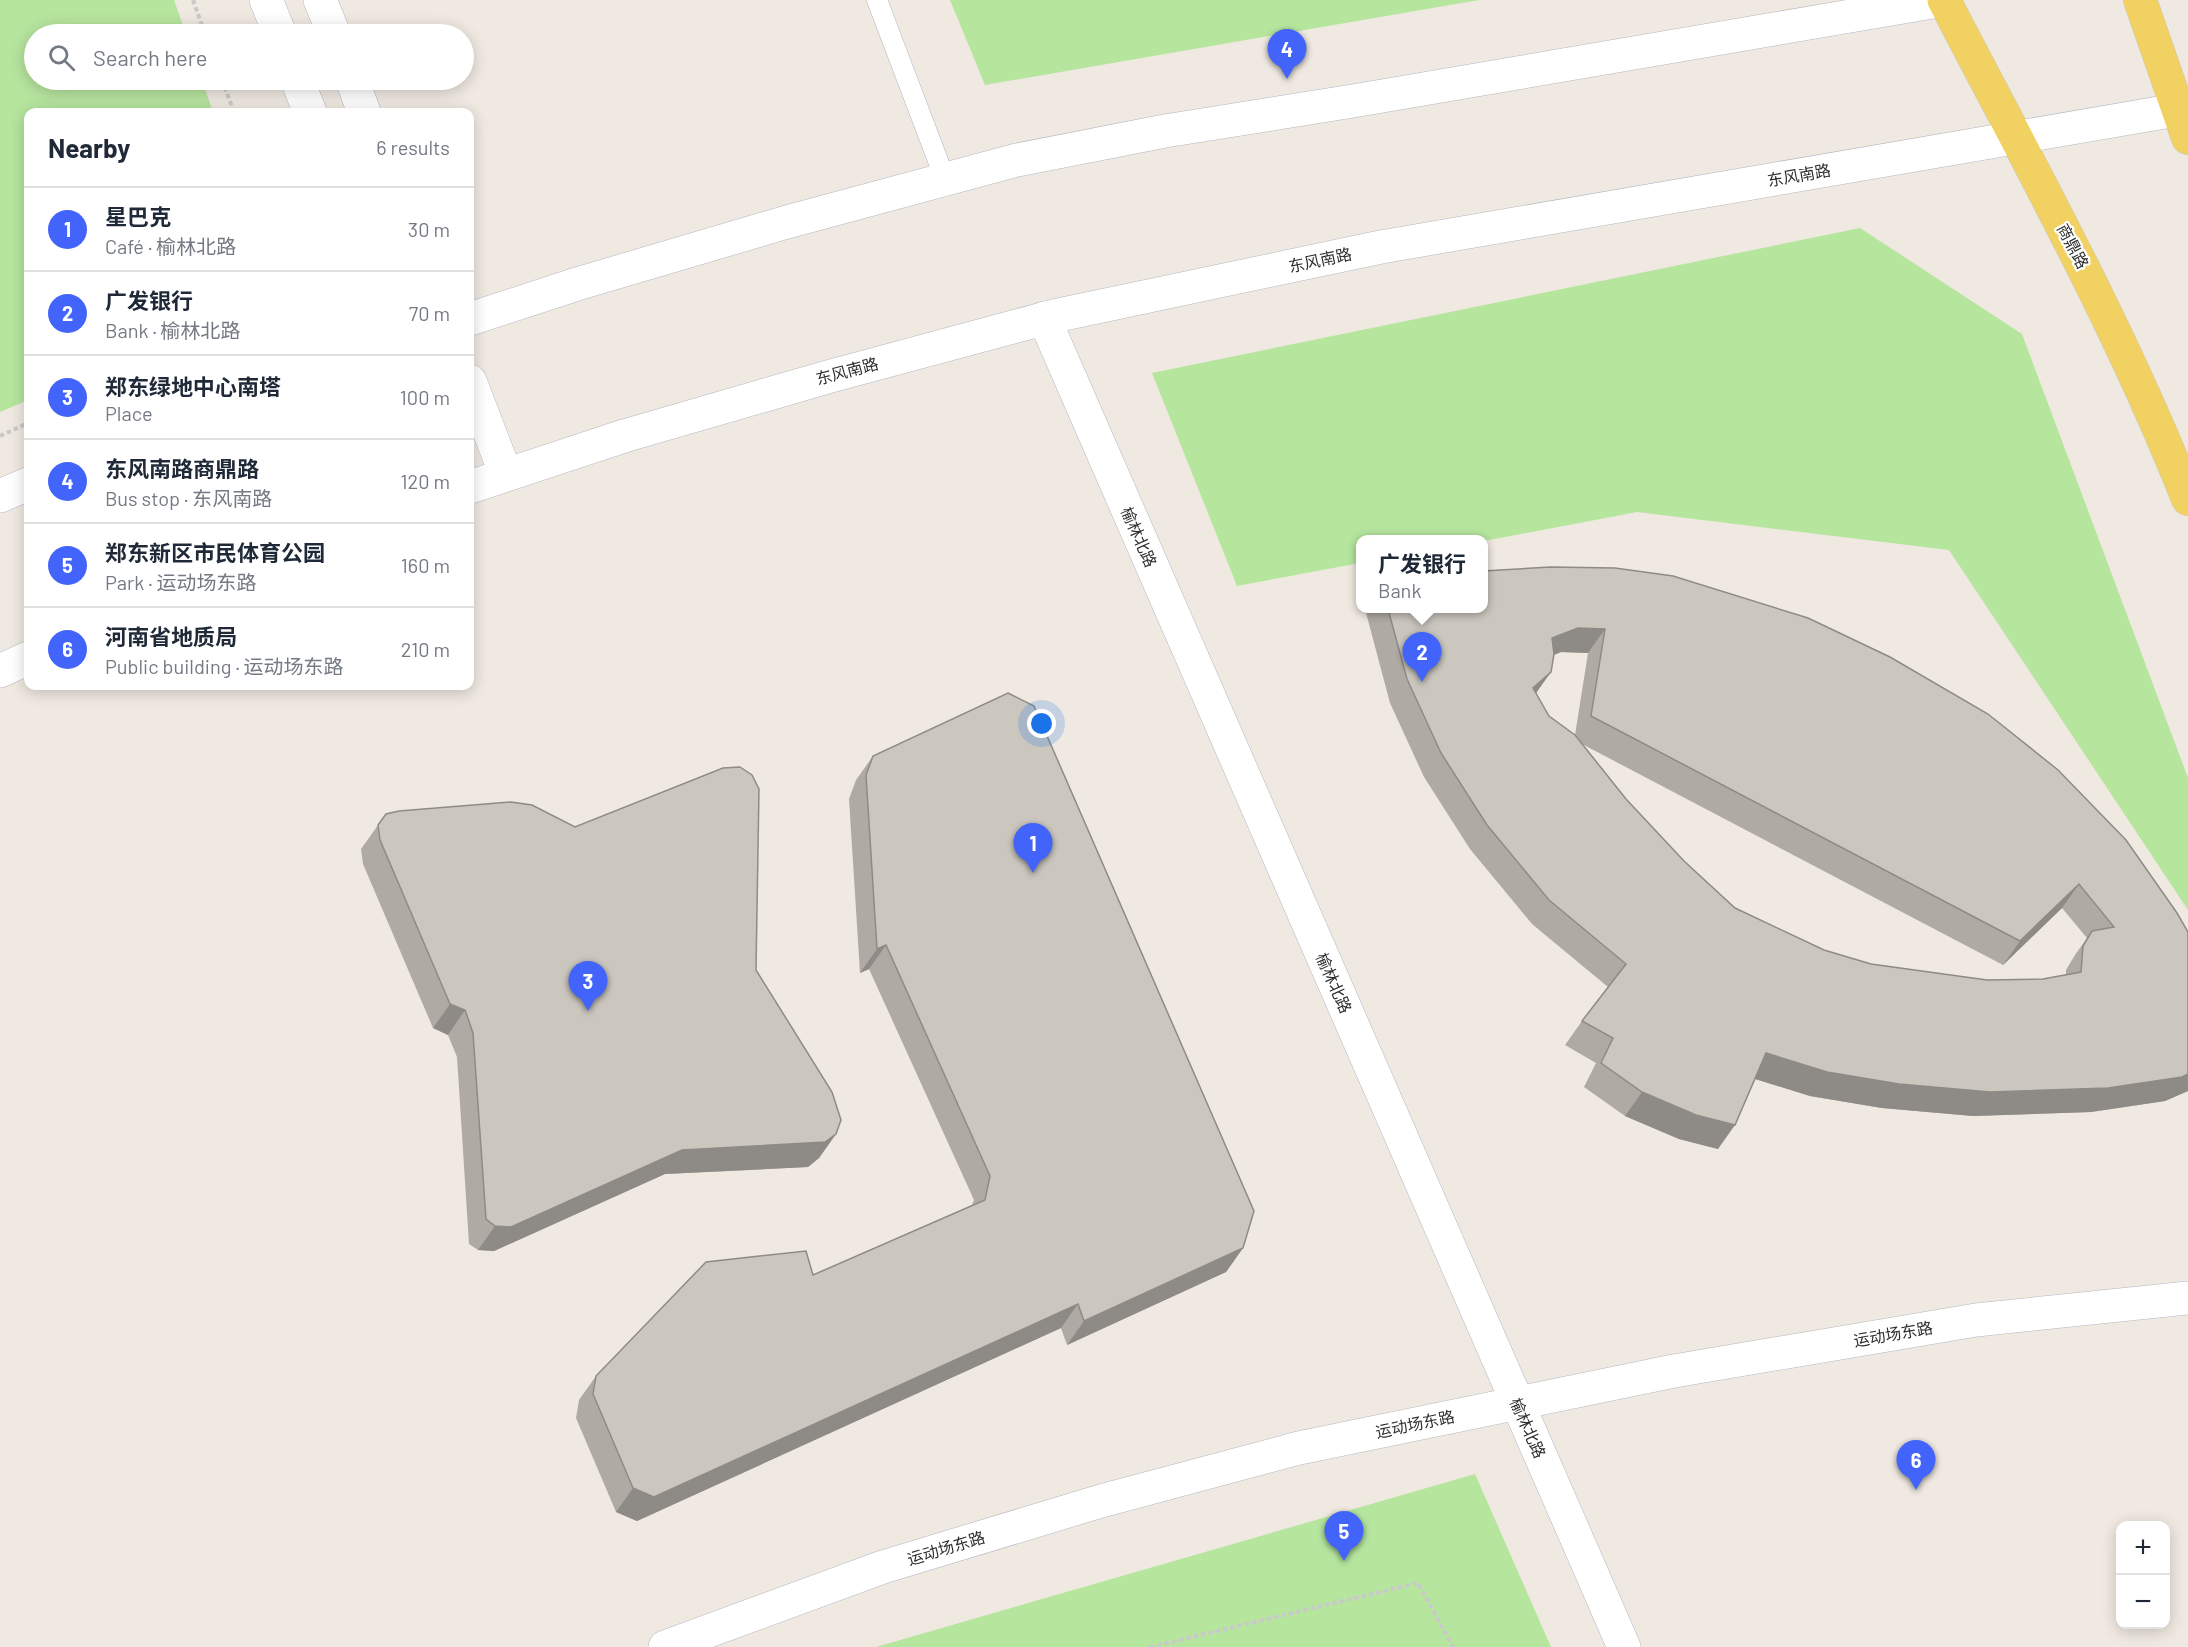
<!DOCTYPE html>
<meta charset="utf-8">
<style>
body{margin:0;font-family:Barlow,"Noto Sans SC",sans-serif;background:#f2f2f3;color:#1f2937}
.controls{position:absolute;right:18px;bottom:18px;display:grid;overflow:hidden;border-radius:12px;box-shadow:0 3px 15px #0003}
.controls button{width:54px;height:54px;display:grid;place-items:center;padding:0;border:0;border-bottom:2px solid #e0e1e3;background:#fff;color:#1f2937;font:30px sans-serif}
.you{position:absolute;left:1042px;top:724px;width:21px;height:21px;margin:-15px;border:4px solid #fff;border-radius:50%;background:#1a73e8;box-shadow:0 0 0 9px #1a73e833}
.badge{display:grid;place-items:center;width:39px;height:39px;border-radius:50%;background:#4264fb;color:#fff;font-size:20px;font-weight:700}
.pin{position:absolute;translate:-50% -50px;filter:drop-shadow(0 2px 3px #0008)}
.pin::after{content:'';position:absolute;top:32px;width:21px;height:18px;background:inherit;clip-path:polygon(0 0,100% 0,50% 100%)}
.popup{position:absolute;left:1356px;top:535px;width:132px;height:78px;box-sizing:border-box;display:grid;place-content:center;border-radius:12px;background:#fff;filter:drop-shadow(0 2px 4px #0005);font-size:20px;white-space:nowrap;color:#747a83}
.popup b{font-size:22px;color:#1f2937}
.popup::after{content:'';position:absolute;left:50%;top:100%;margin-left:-12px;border:12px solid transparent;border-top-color:#fff}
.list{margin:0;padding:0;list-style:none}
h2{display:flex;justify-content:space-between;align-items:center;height:78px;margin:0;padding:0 24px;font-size:26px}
h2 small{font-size:20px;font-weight:400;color:#747a83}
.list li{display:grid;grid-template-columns:39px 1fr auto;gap:18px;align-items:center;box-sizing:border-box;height:84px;padding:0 24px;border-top:2px solid #e0e1e3}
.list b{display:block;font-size:22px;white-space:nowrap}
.list p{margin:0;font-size:20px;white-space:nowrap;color:#747a83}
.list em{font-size:20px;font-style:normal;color:#747a83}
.icon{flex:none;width:33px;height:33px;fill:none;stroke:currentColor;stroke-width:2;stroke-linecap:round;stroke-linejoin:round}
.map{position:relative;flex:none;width:2188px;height:1647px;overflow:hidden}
.search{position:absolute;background:#fff;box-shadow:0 3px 15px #0003;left:24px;top:24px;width:450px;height:66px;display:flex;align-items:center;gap:15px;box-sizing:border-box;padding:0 21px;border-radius:33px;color:#747a83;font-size:22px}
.panel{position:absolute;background:#fff;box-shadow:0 3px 15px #0003;left:24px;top:108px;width:450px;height:582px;border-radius:12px}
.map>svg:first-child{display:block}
</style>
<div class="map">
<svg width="2188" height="1647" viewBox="0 0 2188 1647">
<rect width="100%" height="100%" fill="#efe9e1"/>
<path fill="#b6e59e" d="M0,0H174L186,34H34V80H202L213,112H28V400L0,412Z
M950,0H1479L985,85Z
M1860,228L2022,334L2188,778V910L1949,550L1637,512L1484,541L1360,540V563L1237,586L1152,373Z
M1475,1474L1551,1647H876Z"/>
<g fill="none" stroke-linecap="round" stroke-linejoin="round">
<g stroke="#b4b7c1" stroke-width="21">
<path id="lane" d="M877,0L945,179"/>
</g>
<g stroke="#b4b7c1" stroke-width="34">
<path id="street" d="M1044,318L1624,1647
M665,1647L883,1567L1101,1501L1299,1448L1674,1371L1976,1320L2188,1298"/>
</g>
<g stroke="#b4b7c1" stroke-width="34">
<path id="secondary" d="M266,0L280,34
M320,0L334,34
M297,80L310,112
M352,80L364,112
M470,319L577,284L787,222L1017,160L1165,131L1353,101L1944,0
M470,381L506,475
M470,487L624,436L831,376L1054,316L1381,247L2188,108
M0,496L28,484
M0,671L28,658"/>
</g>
<g stroke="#c9c9c9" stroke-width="34">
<path id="primary" d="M1944,0C2029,164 2120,327 2188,499
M2140,0L2188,138"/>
</g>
<path stroke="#c9c9c9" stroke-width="4" stroke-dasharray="4.5 3" stroke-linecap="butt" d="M193,0L205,34
M222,80L234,112
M0,436L28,423
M1150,1647L1418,1583L1453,1647"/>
<use href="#lane" stroke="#fff" stroke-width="20"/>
<use href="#street" stroke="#fff" stroke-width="33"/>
<use href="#secondary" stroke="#fff" stroke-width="33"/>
<use href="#primary" stroke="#f2d163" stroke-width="33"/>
</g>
<path fill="#afaba4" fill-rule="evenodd" d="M1551,567L2188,932V1091L2165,1101L2091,1112L1973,1116L1882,1108L1810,1096L1755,1079L1718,1149L1679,1139L1625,1116L1584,1087L1596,1063L1565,1045L1582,1021L1608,987L1532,924L1470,849L1424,777L1390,703L1365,609H1484ZM1561,652L1588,653L1575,735L1549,716L1536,694L1554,655ZM1582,744L2003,965L2062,908L2087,938L2075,955L2066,970V975L2043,979L1987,980L1871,964L1824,950L1735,908L1684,861L1626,799Z
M873,756L1243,1248L1226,1272L1067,1345L1061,1328L637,1521L616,1512L576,1418L579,1400L596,1376L813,1275L972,1205L974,1200L869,969L860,973L849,799L856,780Z
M386,814L756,970L836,1134L819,1158L808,1167L665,1174L494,1251L478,1250L469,1244L457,1057L448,1035L433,1028L363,864L361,849Z"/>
<path fill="#8e8b86" d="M1578,628L1605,629L1588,653L1561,652L1536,662L1552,638Z
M1551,672L1534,696L1533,688Z
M2079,884L2062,908L2003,965L2020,941Z
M886,945L869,969L860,973L877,949Z
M450,1004L465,1010L448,1035L433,1028Z
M1766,1053L2188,1074V1091L2165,1101L2091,1112L1973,1116L1882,1108L1810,1096L1749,1077Z
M1642,1092L1735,1125L1718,1149L1679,1139L1625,1116Z
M836,1134L819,1158L808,1167L665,1174L494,1251L478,1250L495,1226L682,1150Z
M1243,1248L1226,1272L1067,1345L1084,1321Z
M1078,1304L1061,1328L637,1521L616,1512L633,1488Z"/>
<path fill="#cbc7bf" stroke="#8e8b86" stroke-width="1.5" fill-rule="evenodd" d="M1551,567L1615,568L1673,576L1808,618L1890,657L1988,714L2058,770L2126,840L2177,913L2188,932V1074L2182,1077L2108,1088L1990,1092L1899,1084L1827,1072L1766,1053L1735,1125L1696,1115L1642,1092L1601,1063L1613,1038L1582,1021L1626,964L1549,900L1487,825L1441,753L1407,679L1388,609H1484V571ZM1578,628L1605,629L1591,716L2020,941L2079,884L2114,927L2092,931L2083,946L2081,972L2043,979L1987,980L1871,964L1824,950L1735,908L1684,861L1626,799L1575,735L1549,716L1533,688L1551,672L1554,654L1552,638Z
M1008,693L1034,706L1254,1211L1243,1248L1084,1321L1078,1304L654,1497L633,1488L593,1394L596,1376L706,1262L806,1251L813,1275L985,1200L990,1176L886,945L877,949L866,775L873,756Z
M740,767L752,775L759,789L756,970L832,1092L841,1120L836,1134L825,1142L682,1150L511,1227L495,1226L486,1219L473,1033L465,1010L450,1004L380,840L378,825L386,814L399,811L511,802L532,805L575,827L723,768Z"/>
<g text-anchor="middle" stroke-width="4.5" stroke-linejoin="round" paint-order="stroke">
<g font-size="16" fill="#2e2e2e" stroke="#fff">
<text transform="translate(1799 175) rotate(-10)" y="6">东风南路</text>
<text transform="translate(2073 246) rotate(62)" y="6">商鼎路</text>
<text transform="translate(1320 260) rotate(-12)" y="6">东风南路</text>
<text transform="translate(847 371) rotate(-15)" y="6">东风南路</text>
<text transform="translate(1139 537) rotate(66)" y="6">榆林北路</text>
<text transform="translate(1334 983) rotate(66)" y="6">榆林北路</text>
<text transform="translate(1893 1334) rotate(-10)" y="6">运动场东路</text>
<text transform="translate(1415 1424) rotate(-12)" y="6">运动场东路</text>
<text transform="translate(1528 1428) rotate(66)" y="6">榆林北路</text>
<text transform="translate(946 1548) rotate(-17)" y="6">运动场东路</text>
</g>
</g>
</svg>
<div class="controls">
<button>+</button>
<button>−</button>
</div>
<div class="you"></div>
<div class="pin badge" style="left:1033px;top:873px">1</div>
<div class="pin badge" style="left:1422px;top:682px">2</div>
<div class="popup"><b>广发银行</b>Bank</div>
<div class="pin badge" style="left:588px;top:1011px">3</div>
<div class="pin badge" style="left:1287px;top:79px">4</div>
<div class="pin badge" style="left:1344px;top:1561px">5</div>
<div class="pin badge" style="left:1916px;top:1490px">6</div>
<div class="search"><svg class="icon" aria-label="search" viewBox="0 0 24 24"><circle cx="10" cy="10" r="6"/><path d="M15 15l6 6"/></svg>Search here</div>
<section class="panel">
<h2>Nearby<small>6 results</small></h2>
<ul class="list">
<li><span class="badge">1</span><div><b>星巴克</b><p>Café · 榆林北路</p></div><em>30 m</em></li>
<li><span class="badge">2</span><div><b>广发银行</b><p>Bank · 榆林北路</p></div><em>70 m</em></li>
<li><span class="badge">3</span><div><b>郑东绿地中心南塔</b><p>Place</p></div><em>100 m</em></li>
<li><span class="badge">4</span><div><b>东风南路商鼎路</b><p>Bus stop · 东风南路</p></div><em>120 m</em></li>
<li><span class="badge">5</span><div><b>郑东新区市民体育公园</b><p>Park · 运动场东路</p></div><em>160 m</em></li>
<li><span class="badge">6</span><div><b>河南省地质局</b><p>Public building · 运动场东路</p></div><em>210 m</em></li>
</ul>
</section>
</div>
